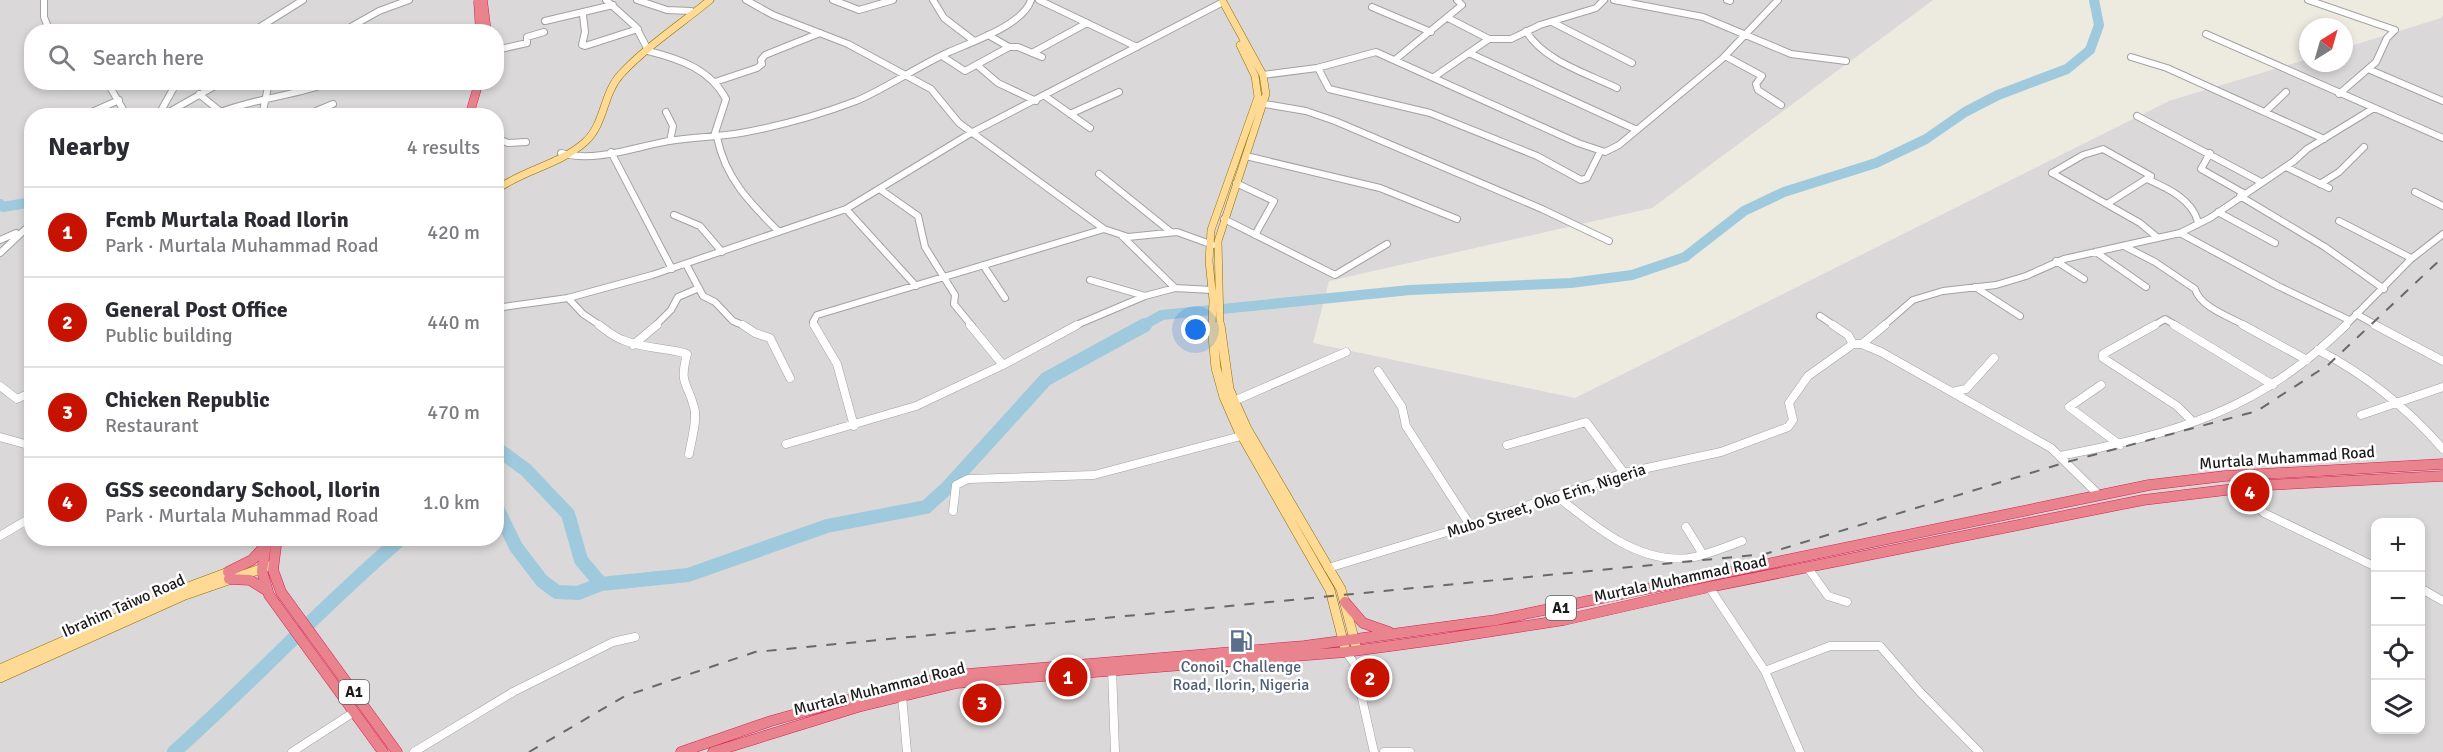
<!DOCTYPE html>
<meta charset="utf-8">
<style>
body{margin:0;font-family:Signika,sans-serif;background:#f2f2f3;color:#2b2b33}
.controls{position:absolute;right:18px;bottom:18px;display:grid;overflow:hidden;border-radius:12px;box-shadow:0 3px 9px #0003}
.controls button{width:54px;height:54px;display:grid;place-items:center;padding:0;border:0;border-bottom:2px solid #e1e1e2;background:#fff;color:#2b2b33;font:30px sans-serif}
.compass{position:absolute;left:2299px;top:18px;width:54px;height:54px;border-radius:50%;background:#fff;box-shadow:0 3px 9px #0003;rotate:37deg}
.you{position:absolute;left:1196px;top:330px;width:21px;height:21px;margin:-15px;border:4px solid #fff;border-radius:50%;background:#1a73e8;box-shadow:0 0 0 9px #1a73e833}
.badge{display:grid;place-items:center;width:39px;height:39px;border-radius:50%;background:#c71200;color:#fff;font-size:20px;font-weight:700}
.pin{position:absolute;translate:-50% -50%;border:3px solid #fff;box-shadow:0 2px 6px #0006}
.list{margin:0;padding:0;list-style:none}
h2{display:flex;justify-content:space-between;align-items:center;height:78px;margin:0;padding:0 24px;font-size:26px}
h2 small{font-size:20px;font-weight:400;color:#7c7c81}
.list li{display:grid;grid-template-columns:39px 1fr auto;gap:18px;align-items:center;box-sizing:border-box;height:90px;padding:0 24px;border-top:2px solid #e1e1e2}
.list b{display:block;font-size:22px;white-space:nowrap}
.list p{margin:0;font-size:20px;white-space:nowrap;color:#7c7c81}
.list em{font-size:20px;font-style:normal;color:#7c7c81}
.icon{flex:none;width:33px;height:33px;fill:none;stroke:currentColor;stroke-width:2;stroke-linecap:round;stroke-linejoin:round}
.map{position:relative;flex:none;width:2443px;height:752px;overflow:hidden}
.search{position:absolute;background:#fff;box-shadow:0 3px 9px #0003;left:24px;top:24px;width:480px;height:66px;display:flex;align-items:center;gap:15px;box-sizing:border-box;padding:0 21px;border-radius:24px;color:#7c7c81;font-size:22px}
.panel{position:absolute;background:#fff;box-shadow:0 3px 9px #0003;left:24px;top:108px;width:480px;height:438px;border-radius:24px}
.map>svg:first-child{display:block}
</style>
<div class="map">
<svg width="2443" height="752" viewBox="0 0 2443 752">
<rect width="100%" height="100%" fill="#edeae0"/>
<path fill="#dad8d8" fill-rule="evenodd" d="M0,0H1933L1652,208L1329,281L1313,343L1575,398L2169,101L2308,59V63H2344V48L2441,18L2443,15V752H0ZM32,32H496V82H32ZM32,116H496V538H32ZM2376,522H2420V730H2376Z"/>
<g fill="none" stroke-linecap="round" stroke-linejoin="round">
<path stroke="#9fc9dd" stroke-width="10" d="M0,204L3,207L32,202
M1142,326L1162,315L1410,290L1571,283L1632,275L1685,257L1744,211L1784,192L1876,163L1926,139L1965,112L1998,95L2067,69L2090,50L2099,25L2094,0"/>
<path stroke="#9fc9dd" stroke-width="14" d="M496,448L526,470L568,514L581,560L601,584
M496,506L516,547L542,581L557,592L578,593L601,584L688,575L827,526L926,507L947,488L1046,379L1145,325
M174,752C252,683 322,606 402,538"/>
<g stroke="#a2a2a2" stroke-width="8">
<path id="minor-far1" d="M44,0V17L50,32
M606,0L636,27L647,48
M637,0L667,10L691,11
M746,0L773,15L848,44L931,89L959,123L1104,229L1128,237L1177,232L1213,245
M833,0L859,10L893,0
M933,0L944,18L974,41
M1039,0L1137,47
M1614,0L1703,17L1791,54L1846,61
M1727,0L1730,1
M2308,0L2395,30L2387,38L2376,62L2339,94
M1372,7L1431,32
M583,15L585,32L582,45L585,46L638,29
M545,21L613,5
M1552,22L1632,63
M1526,31C1544,61 1586,73 1617,88
M252,32L303,0
M342,32L379,11L409,0
M2206,34L2443,138
M1489,39H1511L1540,25L1596,8L1604,0
M1009,47H1018L1042,57
M496,50L527,43V37L544,32
M648,51C680,59 710,69 726,99L714,136
M1032,53L1087,23
M1469,53L1637,130
M942,56L965,71L1009,47L988,35
M1725,56L1762,76L1756,84L1758,90L1781,105
M2131,57L2167,68L2324,139
M1396,59L1462,5L1457,0
M977,65L998,83L1036,101
M1318,68L1329,89L1430,113L1537,156L1581,180L1587,178L1600,152
M2368,69L2443,101
M1263,75L1317,68L1376,52L1578,143L1605,152L1619,145L1722,59L1778,0
M1434,77L1489,39L1448,18
M107,82L127,116
M715,82L757,68L762,64L761,60L765,55L820,33
M71,86L79,82
M199,94L221,112C256,98 295,96 331,82
M1045,96L1090,128
M1265,104L1306,111L1335,121L1542,209L1609,241
M2266,111L2286,92
M666,112L673,126L670,141
M1070,114L1119,92
M83,116L119,100
M158,116L177,82
M162,116L222,82
M262,116L269,82
M304,116L333,104
M2137,116L2261,182
M717,137C725,178 750,203 779,232
M496,138L508,143L526,142
M611,152L672,269
M561,153C595,163 634,147 669,141C693,137 717,137 741,133C780,126 819,115 856,101C885,89 918,66 949,52C972,42 1023,25 1031,0
M2210,153L2201,169L2245,194
M1246,156L1380,188L1457,219
M2286,167L2329,188
M2052,173L2083,155L2103,149L2151,176L2107,204
M2052,173L2140,223L2158,238
M1099,174L1171,232
M2147,179C2167,188 2192,199 2198,222
M1236,183L1274,201L1255,235
M2320,184L2339,172L2364,147
M881,190L918,216L925,247L955,295L954,304L972,326
M2415,192L2443,206
M2240,196L2325,247L2384,289
M846,209L916,286
M2218,212L2275,243
M674,215L700,226L722,252
M1224,219L1335,275L1387,244
M2339,221L2411,258
M2180,233L2278,286L2349,320
M1122,236L1175,288L1212,290
M0,240L16,233
M2124,246L2155,262L2195,289C2200,307 2230,317 2246,326
M2096,252L2146,287
M0,253L32,223
M2056,261L2084,279
M686,264L703,296L715,302L733,321L745,326
M983,265L1005,298
M1090,280L1145,296L1175,288
M1975,287L2020,316
M568,298L583,314L601,326
M496,308L568,298L652,275L846,209L971,133L1223,2
M2356,314L2378,326
M1820,316L1835,326
M655,326L671,310L678,297L699,288
M815,326L813,322L817,315L1104,229
M1074,326L1145,296
M1883,326L1913,300L1943,291L1996,285L2026,276L2064,259L2180,233L2210,218L2294,161L2307,149L2374,108
M2153,326L2165,319L2177,326
M2345,326L2411,259L2443,234"/>
</g>
<g stroke="#a2a2a2" stroke-width="9">
<path id="minor" d="M599,325C606,330 614,337 623,340C643,349 666,347 687,354C679,385 687,381 694,407C698,420 691,441 689,454
M743,325L755,333L770,338L790,378
M814,325L837,364L854,426
M970,325L1003,365
M1833,325L1848,335L1853,344
M2155,325L2103,354V358L2177,406L2192,421
M2174,325L2273,385
M2243,325L2307,360
M2375,325L2443,361
M1862,344L1885,325
M633,345L657,325
M2318,350C2367,375 2407,408 2443,449
M1378,371L1402,407L1406,426L1470,525
M2101,385L2069,407L2120,445
M0,386L17,399L32,392
M1952,392L1966,389L1994,358
M1234,401L1346,352
M2361,415L2443,387
M0,437L32,446
M786,444L916,406L1003,365L1077,325
M1507,445L1586,422L1624,473
M2060,456C2177,433 2259,411 2346,325
M2238,487L2264,513L2376,567
M1557,496C1594,526 1638,564 1689,558C1707,555 1725,547 1742,541
M953,511L956,485L968,479L1094,475L1241,436
M1686,527L1702,553
M0,536L32,517
M1328,568L1470,525L1624,473L1721,452L1788,427L1793,420L1789,403L1808,376L1853,344H1862L1881,352L2051,448L2099,495
M1808,568L1828,596L1847,602
M1709,587L1765,671L1800,752
M2420,588L2443,601
M1346,652L1354,663L1374,752
M1112,669L1115,752
M1765,671L1830,646H1880L1920,692L1979,752
M902,696L907,752
M292,752L354,712
M414,752L513,692L613,642L635,637
M1384,752H1410"/>
</g>
<g stroke="#936f00" stroke-width="8">
<path id="major-far1" d="M496,190C523,170 559,165 585,142C605,124 603,93 621,74C647,46 681,24 710,0
M1212,326L1213,300L1209,261L1211,230L1258,97L1255,76L1240,45
M1220,326L1218,241L1266,94L1263,75L1222,0"/>
</g>
<g stroke="#936f00" stroke-width="10">
<path id="major" d="M1212,325L1216,368L1224,397L1238,429L1330,590L1346,652
M1220,325L1229,389L1247,429L1341,589L1357,650
M0,669L175,592L234,570
M0,678L185,595L272,565"/>
</g>
<g stroke="#db1e4e" stroke-width="9">
<path id="highway-far1" d="M483,0L487,32
M478,2L480,32
M469,116L479,82"/>
</g>
<g stroke="#db1e4e" stroke-width="11">
<path id="highway" d="M267,538L262,571L269,595L383,752
M277,538L273,570L281,592L397,752
M228,572L252,560L263,548
M229,579L250,580L266,590
M1345,602L1363,623L1389,632
M681,752L771,721L857,697L955,675L1304,646L1496,620L2149,485L2225,476L2443,464
M713,752L858,707L957,683L1346,652L1442,639L1564,620L1709,587L2143,500L2267,485L2443,476"/>
</g>
<use href="#minor-far1" stroke="#fff" stroke-width="6"/>
<use href="#minor" stroke="#fff" stroke-width="8"/>
<use href="#major-far1" stroke="#ffda94" stroke-width="7"/>
<use href="#major" stroke="#ffda94" stroke-width="9"/>
<use href="#highway-far1" stroke="#e9848e" stroke-width="8"/>
<use href="#highway" stroke="#e9848e" stroke-width="10"/>
<path stroke="#696969" stroke-width="2" stroke-dasharray="10 10" stroke-linecap="butt" d="M529,752L625,696L755,652L1765,554L2067,462L2257,411L2328,365L2443,257"/>
</g>
<defs>
<g id="fuel-bare" transform="scale(1.8)"><path d="M-5.5-6h7V0h2V4h1.3V-2.5L3-4.5l.8-.8L6-3V5H2.5V1h-1V6h-7ZM-4.2-4.7v3.2H.2V-4.7Z" fill="#5c6f8a" stroke="#fff" stroke-width="2.5" paint-order="stroke"/></g>
</defs>
<g fill-rule="evenodd">
<use href="#fuel-bare" x="1241" y="641"/>
</g>
<g text-anchor="middle" stroke-width="5" stroke-linejoin="round" paint-order="stroke">
<g fill="#fff" stroke="#5f5f5f" stroke-width="1.5">
<rect x="1546" y="596" width="30" height="24" rx="4.5"/>
<rect x="339" y="680" width="30" height="24" rx="4.5"/>
</g>
<g font-size="15" font-weight="bold" fill="#1b1b1b">
<text x="1561" y="613">A1</text>
<text x="354" y="697">A1</text>
</g>
<g font-size="16" fill="#1b1b1b" stroke="#fff">
<text transform="translate(2287 457) rotate(-4)" y="6">Murtala Muhammad Road</text>
<text transform="translate(1546 500) rotate(-18)" y="6">Mubo Street, Oko Erin, Nigeria</text>
<text transform="translate(1680 578) rotate(-12)" y="6">Murtala Muhammad Road</text>
<text transform="translate(123 605) rotate(-24)" y="6">Ibrahim Taiwo Road</text>
<text transform="translate(879 688) rotate(-14)" y="6">Murtala Muhammad Road</text>
</g>
<g font-size="16" fill="#4e5e75" stroke="#fff">
<text x="1241" y="672">Conoil, Challenge<tspan x="1241" dy="18">Road, Ilorin, Nigeria</tspan></text>
</g>
</g>
</svg>
<div class="controls">
<button>+</button>
<button>−</button>
<button><svg class="icon" aria-label="locate" viewBox="0 0 24 24"><circle cx="12" cy="12" r="6"/><path d="M12 2v4M12 18v4M2 12h4M18 12h4"/></svg></button>
<button><svg class="icon" aria-label="layers" viewBox="0 0 24 24"><path d="M12 4l9 5-9 5-9-5zM3 14l9 5 9-5"/></svg></button>
</div>
<svg class="compass" viewBox="-18 -18 36 36"><path d="M0-13l5 13h-10z" fill="#e53935"/><path d="M0 13l5-13h-10z" fill="#7c7c81"/></svg>
<div class="you"></div>
<div class="pin badge" style="left:1068px;top:677px">1</div>
<div class="pin badge" style="left:1370px;top:678px">2</div>
<div class="pin badge" style="left:982px;top:703px">3</div>
<div class="pin badge" style="left:2250px;top:492px">4</div>
<div class="search"><svg class="icon" aria-label="search" viewBox="0 0 24 24"><circle cx="10" cy="10" r="6"/><path d="M15 15l6 6"/></svg>Search here</div>
<section class="panel">
<h2>Nearby<small>4 results</small></h2>
<ul class="list">
<li><span class="badge">1</span><div><b>Fcmb Murtala Road Ilorin</b><p>Park · Murtala Muhammad Road</p></div><em>420 m</em></li>
<li><span class="badge">2</span><div><b>General Post Office</b><p>Public building</p></div><em>440 m</em></li>
<li><span class="badge">3</span><div><b>Chicken Republic</b><p>Restaurant</p></div><em>470 m</em></li>
<li><span class="badge">4</span><div><b>GSS secondary School, Ilorin</b><p>Park · Murtala Muhammad Road</p></div><em>1.0 km</em></li>
</ul>
</section>
</div>
